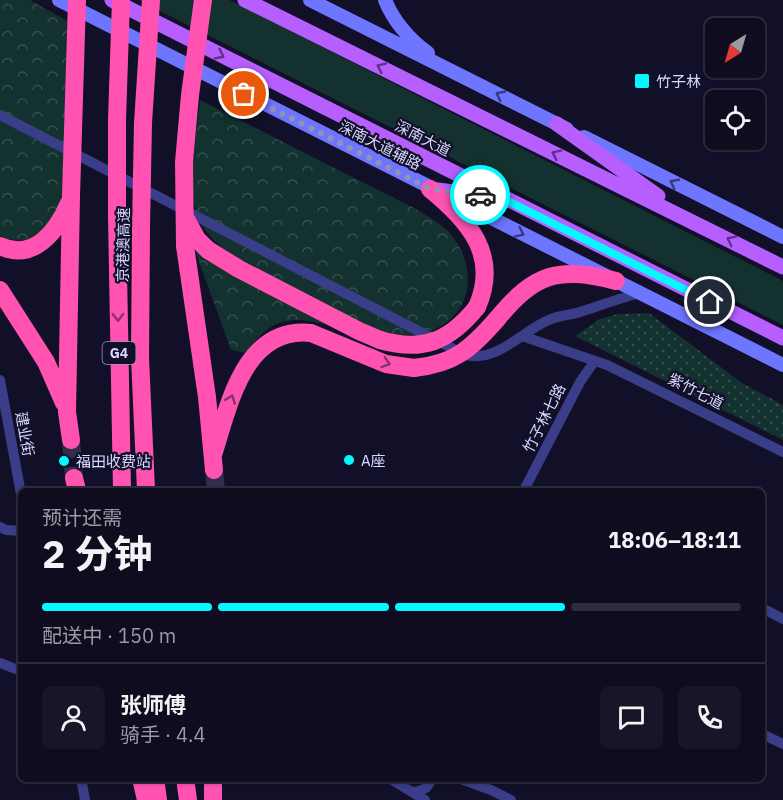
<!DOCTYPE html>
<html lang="zh">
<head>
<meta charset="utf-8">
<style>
  :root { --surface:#0e0c1e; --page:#171527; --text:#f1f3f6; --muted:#9b9ba4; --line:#2e2c3c; --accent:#03f8ff }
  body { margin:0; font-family:"IBM Plex Sans","Noto Sans SC",sans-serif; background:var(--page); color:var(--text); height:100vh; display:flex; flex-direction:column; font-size:22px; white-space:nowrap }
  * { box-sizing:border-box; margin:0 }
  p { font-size:20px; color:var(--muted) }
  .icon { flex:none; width:33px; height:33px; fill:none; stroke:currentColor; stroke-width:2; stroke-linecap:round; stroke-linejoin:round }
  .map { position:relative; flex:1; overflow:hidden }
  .sheet { position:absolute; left:18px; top:488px; width:747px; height:294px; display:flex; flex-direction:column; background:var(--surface); border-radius:9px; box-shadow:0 2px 4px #0004,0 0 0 2px var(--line) }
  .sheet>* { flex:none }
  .needle { width:39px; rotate:217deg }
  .buttons { position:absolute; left:705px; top:18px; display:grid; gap:12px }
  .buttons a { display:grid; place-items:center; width:60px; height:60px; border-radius:9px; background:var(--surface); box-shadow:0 2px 4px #0004,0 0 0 2px var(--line); font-size:30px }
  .pin { position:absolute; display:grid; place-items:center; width:51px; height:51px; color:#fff; margin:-26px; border:3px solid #fff; border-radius:50%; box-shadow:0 2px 6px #0007 }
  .courier { position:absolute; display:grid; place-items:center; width:60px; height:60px; margin:-30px; border:4px solid #03f8ff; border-radius:50%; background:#fff; color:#222; box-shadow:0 2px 8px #0007 }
  .summary em { font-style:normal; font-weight:700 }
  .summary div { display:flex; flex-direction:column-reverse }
  .summary { display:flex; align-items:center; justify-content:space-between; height:102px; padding:0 24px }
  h1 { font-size:39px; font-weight:700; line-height:45px }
  .bar { display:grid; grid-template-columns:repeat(4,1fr); gap:9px 6px; align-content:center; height:72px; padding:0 24px }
  .bar i { height:8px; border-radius:4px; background:var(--line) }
  .bar .on { background:var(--accent) }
  .bar p { grid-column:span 4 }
  .line { display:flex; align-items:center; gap:15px; padding:0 24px; border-top:2px solid var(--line) }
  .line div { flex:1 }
  .round { display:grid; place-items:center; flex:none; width:63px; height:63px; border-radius:9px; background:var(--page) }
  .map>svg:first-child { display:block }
</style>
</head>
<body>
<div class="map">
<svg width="783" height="800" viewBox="0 0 783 800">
  <defs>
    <pattern id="forest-crowns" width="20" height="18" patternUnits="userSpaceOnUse" patternTransform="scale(1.5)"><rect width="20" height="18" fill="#13322f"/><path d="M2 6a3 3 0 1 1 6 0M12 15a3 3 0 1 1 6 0" fill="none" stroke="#354f4e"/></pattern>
    <pattern id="park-dots" width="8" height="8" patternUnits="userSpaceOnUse" patternTransform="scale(1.5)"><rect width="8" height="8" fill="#13322f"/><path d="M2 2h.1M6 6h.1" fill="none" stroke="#354f4e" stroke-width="1.8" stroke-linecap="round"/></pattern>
  </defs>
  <rect width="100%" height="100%" fill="#121028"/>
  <path fill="#13322f" d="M 138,0 L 229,0 L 261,16 L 783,281 L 783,325 Z"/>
  <path fill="url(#forest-crowns)" d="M 0,0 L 30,0 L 67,21 L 65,198 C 54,227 32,250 0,236 Z
    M 200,100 L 414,208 C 427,216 445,225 454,238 C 485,282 462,334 407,335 C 373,336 339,312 310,296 C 283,282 256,268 229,253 C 216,243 205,233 198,218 C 186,191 197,130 200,100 Z
    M 194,248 L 344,331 C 322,323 294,313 271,327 C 261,333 253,344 245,353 L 231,350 Z"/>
  <path fill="url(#park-dots)" d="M 649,313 L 742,383 L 783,405 L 783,440 L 575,336 L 600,319 L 618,314 Z"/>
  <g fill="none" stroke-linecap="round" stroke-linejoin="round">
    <path stroke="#302e48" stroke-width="18" stroke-dasharray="18 9" stroke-linecap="butt" d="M 71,440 L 74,478
      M 214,470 L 216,490"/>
    <path stroke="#3a3d87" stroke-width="10" d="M 0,115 L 465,355 C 499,363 522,330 551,319 C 561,315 573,315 583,311 C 602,305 620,298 640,293
      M 522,336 L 607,365 L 783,452
      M 0,380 L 21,494
      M 524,490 L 580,382 L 594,362
      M 0,527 L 6,530 L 21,531
      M 762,608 L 783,619
      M 0,663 L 21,671
      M 762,734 L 783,744
      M 81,778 L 85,800
      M 389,778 L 425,800
      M 458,778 L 491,790 L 511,800
      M 412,792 C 422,791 429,789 431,778"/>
    <path stroke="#6e75ff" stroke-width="14" d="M 59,0 L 783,365
      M 310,0 L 567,129
      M 385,0 C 394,22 409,39 428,53
      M 584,137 L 783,237"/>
    <path stroke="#b75eff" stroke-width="15" d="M 112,0 L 783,338
      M 245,0 L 783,267
      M 557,124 L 658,196
      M 430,189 L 492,197"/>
    <path stroke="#ff52b1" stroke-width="18" d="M 430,189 C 468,220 500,255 477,307
      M 117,216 L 122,490
      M 141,227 L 140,358 L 146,490
      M 0,246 C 34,262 57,231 69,203
      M 185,246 L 207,397 L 214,470
      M 208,250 L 239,269 L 359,331 L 380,340
      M 0,290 L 46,362 L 64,403
      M 497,319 C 535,273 558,266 616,281
      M 71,440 L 67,412 L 71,196
      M 213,455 C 229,405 244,326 311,333 L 386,364 L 414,368
      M 74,478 L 77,490
      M 141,778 L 146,800
      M 155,778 L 158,800
      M 185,778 L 188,800
      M 213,778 L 213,800"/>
    <path stroke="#ff52b1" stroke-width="18" d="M 71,196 L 77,0
      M 117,216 L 117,120 L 121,0
      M 186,219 L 197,239 L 208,250
      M 141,227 L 143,123 L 151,0
      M 185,246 L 184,162 L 190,95 L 203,0
      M 380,340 C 422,352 449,342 477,307
      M 414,368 C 454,364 471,349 497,319"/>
  </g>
  <defs><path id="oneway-chevron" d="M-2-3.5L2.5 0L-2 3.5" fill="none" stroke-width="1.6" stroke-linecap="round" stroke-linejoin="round" transform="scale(1.5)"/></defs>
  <g stroke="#5c3389">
    <use href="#oneway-chevron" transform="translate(220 55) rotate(27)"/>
    <use href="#oneway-chevron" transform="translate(381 67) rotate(-154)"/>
    <use href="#oneway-chevron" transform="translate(556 154) rotate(-154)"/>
    <use href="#oneway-chevron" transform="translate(731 240) rotate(-153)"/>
  </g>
  <g stroke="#37387e">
    <use href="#oneway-chevron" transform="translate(500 95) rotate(-153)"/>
    <use href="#oneway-chevron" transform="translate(674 183) rotate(-153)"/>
    <use href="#oneway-chevron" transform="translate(520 233) rotate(26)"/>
  </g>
  <g stroke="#88316c">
    <use href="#oneway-chevron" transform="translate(118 317) rotate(89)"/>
    <use href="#oneway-chevron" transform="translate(386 363) rotate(18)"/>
    <use href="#oneway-chevron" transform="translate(231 399) rotate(-69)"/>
  </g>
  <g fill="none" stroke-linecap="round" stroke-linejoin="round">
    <path stroke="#9391b4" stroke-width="6" stroke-dasharray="0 10.8" d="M 244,94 L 430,189 L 480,195"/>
    <path stroke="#03f8ff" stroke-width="8" d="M 480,195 L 510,202 L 710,302"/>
  </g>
  <g fill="#03f8ff" stroke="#121028" stroke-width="2">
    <rect x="634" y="73" width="16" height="16" rx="3"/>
    <circle cx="349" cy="460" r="6"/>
    <circle cx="64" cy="461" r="6"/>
  </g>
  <g text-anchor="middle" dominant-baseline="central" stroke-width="4.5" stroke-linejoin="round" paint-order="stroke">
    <rect fill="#121028" stroke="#9d9bbe" stroke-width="1.5" x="102.5" y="342" width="33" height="22" rx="4.5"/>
    <g font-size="14" font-weight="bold" fill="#d8d7ff">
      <text x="119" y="353">G4</text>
    </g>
    <g font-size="15" fill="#d8d7ff" stroke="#121028" text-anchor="start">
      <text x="656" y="81">竹子林</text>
      <text x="361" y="460">A座</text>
      <text x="76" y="461">福田收费站</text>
    </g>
    <g font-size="15" fill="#d8d7ff" stroke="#121028">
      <text transform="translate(423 138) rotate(27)">深南大道</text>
      <text transform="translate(380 145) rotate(27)">深南大道辅路</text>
      <text transform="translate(123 245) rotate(-89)">京港澳高速</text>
      <text transform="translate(696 391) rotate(27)">紫竹七道</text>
      <text transform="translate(544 418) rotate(-63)">竹子林七路</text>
      <text transform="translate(25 434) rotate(80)">建业街</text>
    </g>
  </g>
</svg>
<div class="buttons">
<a><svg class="needle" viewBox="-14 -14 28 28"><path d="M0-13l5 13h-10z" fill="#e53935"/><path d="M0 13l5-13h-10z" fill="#9b9ba4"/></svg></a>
<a><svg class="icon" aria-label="locate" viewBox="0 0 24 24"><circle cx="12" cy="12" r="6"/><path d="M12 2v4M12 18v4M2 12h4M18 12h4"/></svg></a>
</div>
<div class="pin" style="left:244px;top:94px;background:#ea580c"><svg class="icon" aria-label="bag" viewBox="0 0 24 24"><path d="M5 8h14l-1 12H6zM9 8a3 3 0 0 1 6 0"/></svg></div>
<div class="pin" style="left:710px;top:302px;background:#1f2937"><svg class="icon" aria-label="home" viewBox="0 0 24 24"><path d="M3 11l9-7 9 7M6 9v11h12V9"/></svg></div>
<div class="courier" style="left:480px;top:195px"><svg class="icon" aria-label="car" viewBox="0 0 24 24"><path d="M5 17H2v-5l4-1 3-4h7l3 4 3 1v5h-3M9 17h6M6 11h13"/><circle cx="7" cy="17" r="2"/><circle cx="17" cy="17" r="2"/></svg></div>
<section class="sheet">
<div class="summary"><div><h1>2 分钟</h1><p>预计还需</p></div><em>18:06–18:11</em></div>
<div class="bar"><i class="on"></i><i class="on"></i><i class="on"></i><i></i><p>配送中 · 150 m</p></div>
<div class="line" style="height:108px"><a class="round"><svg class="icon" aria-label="person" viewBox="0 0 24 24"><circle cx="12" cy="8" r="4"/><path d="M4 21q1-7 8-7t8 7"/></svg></a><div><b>张师傅</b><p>骑手 · 4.4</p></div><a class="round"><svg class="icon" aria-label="chat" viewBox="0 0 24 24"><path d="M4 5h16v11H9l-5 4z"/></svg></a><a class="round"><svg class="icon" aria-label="phone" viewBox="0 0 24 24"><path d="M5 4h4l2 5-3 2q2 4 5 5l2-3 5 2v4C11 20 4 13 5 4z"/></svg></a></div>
</section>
</div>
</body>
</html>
